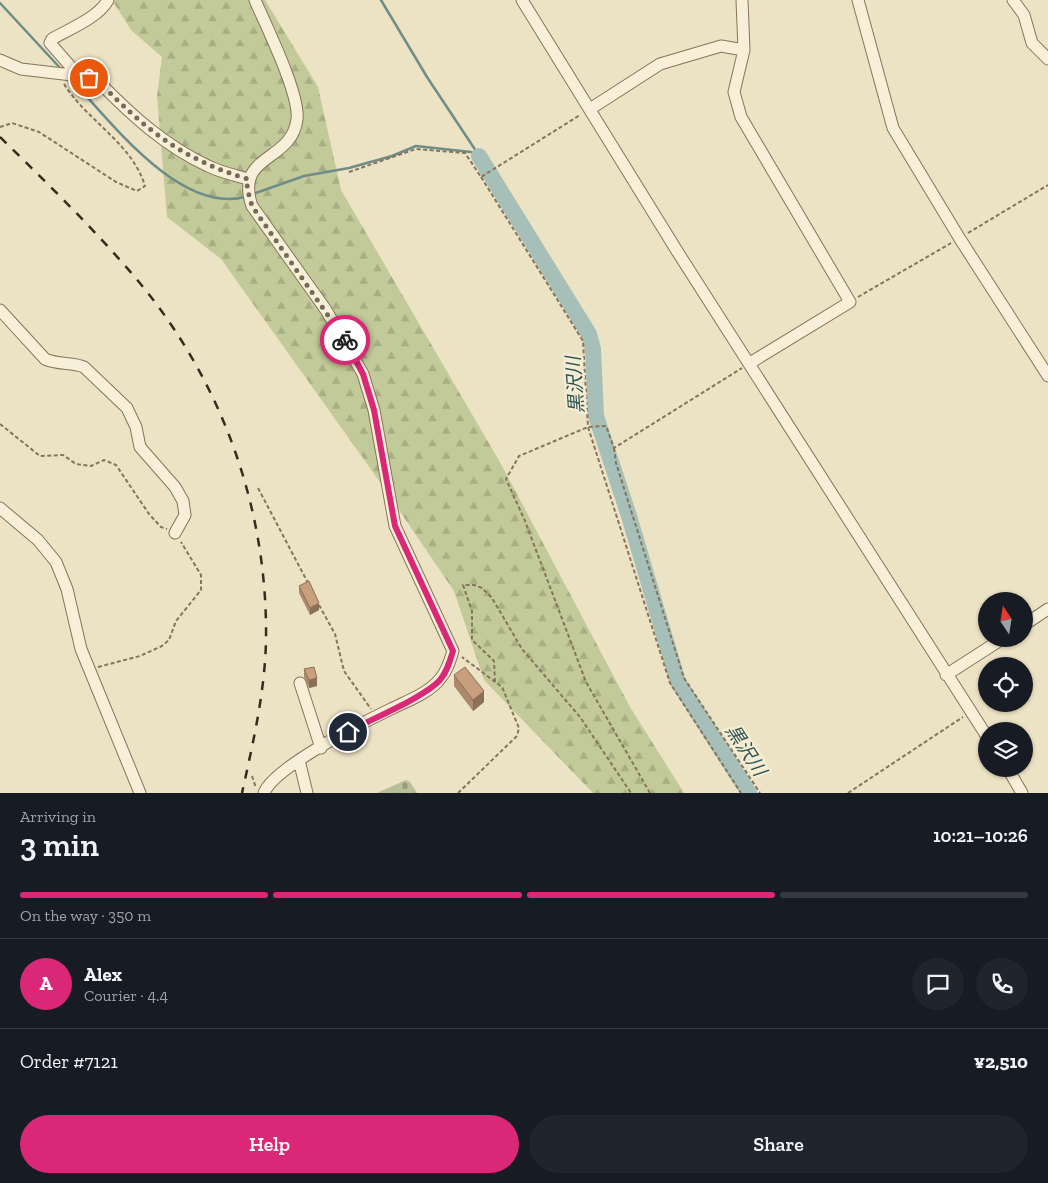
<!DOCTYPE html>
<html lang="en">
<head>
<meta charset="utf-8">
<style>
  :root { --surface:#171b24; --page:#20242c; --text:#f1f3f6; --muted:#9ea1a6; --line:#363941; --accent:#db2777 }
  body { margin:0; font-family:"Zilla Slab","Noto Sans JP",serif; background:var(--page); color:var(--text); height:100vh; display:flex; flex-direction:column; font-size:19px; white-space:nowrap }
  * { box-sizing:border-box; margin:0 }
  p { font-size:16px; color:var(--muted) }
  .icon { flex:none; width:28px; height:28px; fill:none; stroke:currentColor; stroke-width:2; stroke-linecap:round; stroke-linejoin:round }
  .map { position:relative; height:793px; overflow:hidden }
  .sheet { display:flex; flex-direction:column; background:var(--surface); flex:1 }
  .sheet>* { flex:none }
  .needle { width:32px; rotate:348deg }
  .buttons { position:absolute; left:978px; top:592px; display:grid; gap:10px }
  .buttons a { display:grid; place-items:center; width:55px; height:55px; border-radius:50%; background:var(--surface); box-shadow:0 1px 4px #0004; font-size:25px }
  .pin { position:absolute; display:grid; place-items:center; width:42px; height:42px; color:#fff; margin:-21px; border:2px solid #fff; border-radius:50%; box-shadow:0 1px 5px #0007 }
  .courier { position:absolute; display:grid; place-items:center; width:50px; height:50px; margin:-25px; border:4px solid #db2777; border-radius:50%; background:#fff; color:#222; box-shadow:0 1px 6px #0007 }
  .summary em { font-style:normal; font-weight:600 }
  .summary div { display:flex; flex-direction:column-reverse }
  .summary { display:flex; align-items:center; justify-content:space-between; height:85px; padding:0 20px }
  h1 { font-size:32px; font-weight:600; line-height:38px }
  .bar { display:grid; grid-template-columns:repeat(4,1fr); gap:8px 5px; align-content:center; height:60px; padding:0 20px }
  .bar i { height:6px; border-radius:4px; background:var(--line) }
  .bar .selected { background:var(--accent) }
  .bar p { grid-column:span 4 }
  .line { display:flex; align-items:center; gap:12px; padding:0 20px; border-top:1px solid var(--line) }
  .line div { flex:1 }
  .round { display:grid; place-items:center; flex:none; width:52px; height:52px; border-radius:26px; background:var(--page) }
  .primary-button { display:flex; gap:10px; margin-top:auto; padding:10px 20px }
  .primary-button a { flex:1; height:58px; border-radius:30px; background:var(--accent); color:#fff; font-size:20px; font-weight:600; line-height:58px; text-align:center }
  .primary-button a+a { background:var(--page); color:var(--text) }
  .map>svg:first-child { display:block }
</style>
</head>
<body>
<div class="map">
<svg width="1048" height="793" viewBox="0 0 1048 793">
  <defs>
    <pattern id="forest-firs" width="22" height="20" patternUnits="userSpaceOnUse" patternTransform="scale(1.25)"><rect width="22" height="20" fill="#c2ca99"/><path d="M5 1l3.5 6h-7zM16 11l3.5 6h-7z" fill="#a7ae83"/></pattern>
    <pattern id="cemetery-stones" width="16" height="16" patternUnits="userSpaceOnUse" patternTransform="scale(1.25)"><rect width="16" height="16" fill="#b9bf97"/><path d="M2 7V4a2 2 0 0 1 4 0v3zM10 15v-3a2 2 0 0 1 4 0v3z" fill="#979b7b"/></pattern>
  </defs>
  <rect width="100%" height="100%" fill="#ece2c4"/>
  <path fill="url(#forest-firs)" d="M 112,0 L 265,0 L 318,87 L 341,190 L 501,464 L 630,707 L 684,793 L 593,793 L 484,680 L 454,591 L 380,482 L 221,259 L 167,217 L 157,96 L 162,57 L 131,30 Z"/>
  <path fill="url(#cemetery-stones)" d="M 406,780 L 410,782 L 417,793 L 377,793 Z"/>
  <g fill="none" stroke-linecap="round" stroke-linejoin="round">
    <path stroke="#6d8d86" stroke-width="2.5" d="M 381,0 L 427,77 L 478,154
      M 0,3 L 62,70
      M 71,79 C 110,121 182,217 248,196
      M 253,194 L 304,176 L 349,168 L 392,156 L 416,146 L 471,152 L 479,156"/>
    <path stroke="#a6bfb9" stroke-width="16" d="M 479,156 L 589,334 L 593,349 L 596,416 L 629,516 L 678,682 L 749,793"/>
    <defs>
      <path id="minor" d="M 255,0 C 266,26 300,94 297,119 C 292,163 234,153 252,206 L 326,310 L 363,374 L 374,410 L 395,526 L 453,651 C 450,661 447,671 440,679 C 429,693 407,701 391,709 C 364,722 274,767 264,793
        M 522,0 L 677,251 L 986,735
        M 742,0 L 744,50 L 734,92 L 741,117 L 850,302 L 750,363
        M 858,0 L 893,128 L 960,239 L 1048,376
        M 1013,0 L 1024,15 L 1032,43 L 1048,59
        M 0,60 L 21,69 L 89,77 L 99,82 C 131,115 165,146 208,166 C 220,172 234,175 248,179
        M 78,75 L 50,43 L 52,39 C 69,29 98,18 108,0
        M 590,109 L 660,64 L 721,46 L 744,50
        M 0,310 L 45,359 C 58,365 72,362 84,367 L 127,408 L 136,427 L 140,447 L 175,487 L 183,501 L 185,515 L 175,533
        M 0,508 L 38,540 L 56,562 L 67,589 L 81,649 L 140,793
        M 1024,625 L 1048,609
        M 946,675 L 1002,639
        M 300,683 L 321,748
        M 299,760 L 307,793
        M 1008,769 L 1022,793"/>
    </defs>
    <use href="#minor" stroke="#86745b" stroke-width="13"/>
    <path stroke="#86745b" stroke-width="2" stroke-dasharray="4 2.5" stroke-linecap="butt" d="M 0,127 L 12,123 L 39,132 L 116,182 L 137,191 L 145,186 C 132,143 87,121 64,84
      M 349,172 L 416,149 L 465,153 L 481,177 L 580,115
      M 481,177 L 583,341 L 588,427 L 670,683 L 741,793
      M 968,233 L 1048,185
      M 858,297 L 951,243
      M 0,424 L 40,456 L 63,455 L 76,464 L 91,466 L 104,460 L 116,465 L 149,514 L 161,527 L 167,529
      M 614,448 L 616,463 L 684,678 L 760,793
      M 258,488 L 308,583
      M 319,605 L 335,634 L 344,671 L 371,709
      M 98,667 L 140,656 L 162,646 L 169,640 L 176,621 L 201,590 L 201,575 L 181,542
      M 495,682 L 494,661 L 472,640 L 472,611 L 463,585 L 474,585 L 482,588 L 492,598 L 522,649 L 580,717 L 631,793
      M 252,776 L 256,788
      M 458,793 L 517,736 L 519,728 L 502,687 L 462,657
      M 650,793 L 586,682 L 525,521 L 506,479 L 519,456 L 588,427 L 606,426 L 614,448 L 742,368
      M 848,793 L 963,717"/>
    <use href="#minor" stroke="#f7efd7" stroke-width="11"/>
    <path stroke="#372b1f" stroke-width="2.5" stroke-dasharray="9 9" stroke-linecap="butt" d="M 0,137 C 46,182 92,227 134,276 C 220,377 268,506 266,640 C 265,692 253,743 242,793"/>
  </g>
  <path fill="#ac896b" d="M 299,586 L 319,610 L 310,615 L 299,593 Z
    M 304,669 L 317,686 L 309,688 L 304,677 Z
    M 454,675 L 484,702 L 473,711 L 454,686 Z"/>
  <path fill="#8c6f57" d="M 319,603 L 319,610 L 310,615 L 310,608 Z
    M 317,678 L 317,686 L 309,688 L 309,680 Z
    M 484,691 L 484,702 L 473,711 L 473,700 Z"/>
  <path fill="#c89f7c" stroke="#8c6f57" d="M 309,581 L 319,603 L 310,608 L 299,586 Z
    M 314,667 L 317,678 L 309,680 L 304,669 Z
    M 465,667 L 484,691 L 473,700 L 454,675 Z"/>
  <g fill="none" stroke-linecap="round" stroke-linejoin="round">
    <path stroke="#766b59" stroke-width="5" stroke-dasharray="0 9" d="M 89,78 L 99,82 C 145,129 183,160 248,179 L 247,188 L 252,206 L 345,340"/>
    <path stroke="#db2777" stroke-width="6" d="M 345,340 L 363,374 L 374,410 L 395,526 L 453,651 C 450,661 447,672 440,680 C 425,697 371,719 348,732"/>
  </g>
  <g text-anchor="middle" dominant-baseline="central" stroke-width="5" stroke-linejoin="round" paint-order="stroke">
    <g font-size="19" font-style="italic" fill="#2f5655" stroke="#f4ecd3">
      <text transform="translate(575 385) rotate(-94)">黒沢川</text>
      <text transform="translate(746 750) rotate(57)">黒沢川</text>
    </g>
  </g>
</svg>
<div class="buttons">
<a><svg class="needle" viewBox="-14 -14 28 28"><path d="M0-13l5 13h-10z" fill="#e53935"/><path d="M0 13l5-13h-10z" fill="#9ea1a6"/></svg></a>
<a><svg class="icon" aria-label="locate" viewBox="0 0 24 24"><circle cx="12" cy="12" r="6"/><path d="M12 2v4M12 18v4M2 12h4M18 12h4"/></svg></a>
<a><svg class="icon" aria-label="layers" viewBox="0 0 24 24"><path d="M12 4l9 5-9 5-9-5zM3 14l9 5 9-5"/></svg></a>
</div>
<div class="pin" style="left:89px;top:78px;background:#ea580c"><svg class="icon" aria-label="bag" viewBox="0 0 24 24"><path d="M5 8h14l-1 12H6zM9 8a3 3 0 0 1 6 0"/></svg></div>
<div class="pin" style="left:348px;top:732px;background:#1f2937"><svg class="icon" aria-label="home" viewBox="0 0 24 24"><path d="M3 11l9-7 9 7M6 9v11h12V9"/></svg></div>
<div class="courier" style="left:345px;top:340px"><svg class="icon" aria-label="bike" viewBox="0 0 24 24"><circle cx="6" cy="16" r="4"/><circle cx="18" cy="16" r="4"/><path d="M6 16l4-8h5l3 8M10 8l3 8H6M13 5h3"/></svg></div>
</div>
<section class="sheet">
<div class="summary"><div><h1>3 min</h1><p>Arriving in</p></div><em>10:21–10:26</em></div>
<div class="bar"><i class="selected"></i><i class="selected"></i><i class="selected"></i><i></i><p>On the way · 350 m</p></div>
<div class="line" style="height:90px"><b class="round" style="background:var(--accent);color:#fff">A</b><div><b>Alex</b><p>Courier · 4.4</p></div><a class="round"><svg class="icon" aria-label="chat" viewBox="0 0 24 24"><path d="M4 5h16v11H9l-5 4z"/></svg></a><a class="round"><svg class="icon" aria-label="phone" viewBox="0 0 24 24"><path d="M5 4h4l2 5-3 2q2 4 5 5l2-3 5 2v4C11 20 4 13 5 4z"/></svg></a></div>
<div class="line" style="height:65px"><div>Order #7121</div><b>¥2,510</b></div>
<div class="primary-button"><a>Help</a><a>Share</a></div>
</section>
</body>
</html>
